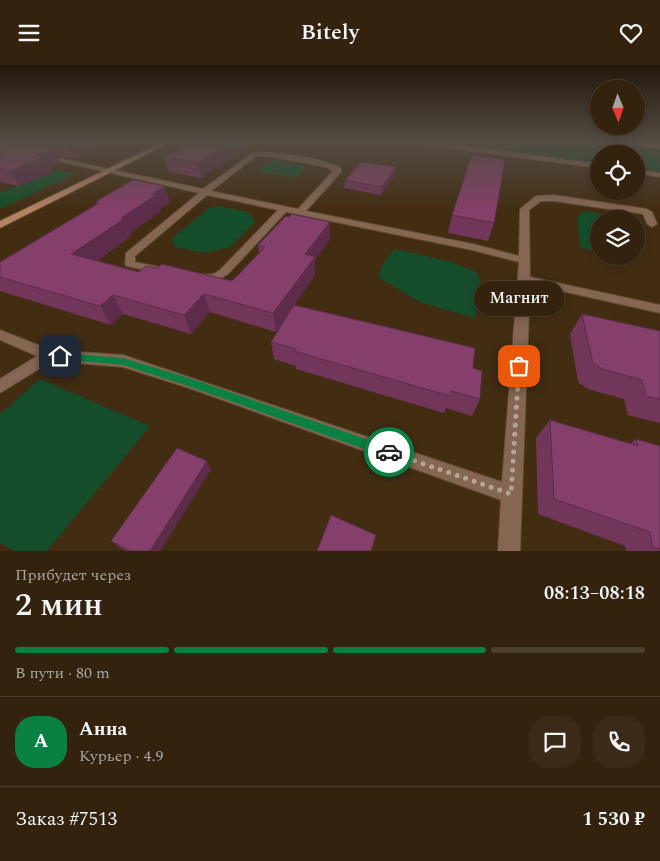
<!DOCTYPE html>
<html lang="ru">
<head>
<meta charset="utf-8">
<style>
  :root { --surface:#32220e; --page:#3a2a17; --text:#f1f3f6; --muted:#a8a49e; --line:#4d3f2e; --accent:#0b8043 }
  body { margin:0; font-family:Spectral,serif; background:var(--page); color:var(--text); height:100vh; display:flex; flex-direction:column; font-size:19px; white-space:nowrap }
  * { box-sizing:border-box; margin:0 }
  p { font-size:16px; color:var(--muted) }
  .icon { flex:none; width:28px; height:28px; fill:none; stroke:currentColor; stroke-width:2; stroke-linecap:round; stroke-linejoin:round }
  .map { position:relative; height:486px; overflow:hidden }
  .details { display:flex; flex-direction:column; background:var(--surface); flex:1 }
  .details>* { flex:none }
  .needle { width:32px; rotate:178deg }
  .buttons { position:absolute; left:590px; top:15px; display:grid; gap:10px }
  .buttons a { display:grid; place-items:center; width:55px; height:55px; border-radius:50%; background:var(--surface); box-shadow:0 2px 8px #0003,0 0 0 1px var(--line); font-size:25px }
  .pin { position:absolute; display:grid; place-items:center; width:42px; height:42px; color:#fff; margin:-21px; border-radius:10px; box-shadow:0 2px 8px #0006 }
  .courier { position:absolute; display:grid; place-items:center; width:50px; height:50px; margin:-25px; border:4px solid #0b8043; border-radius:50%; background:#fff; color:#222; box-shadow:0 1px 6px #0007 }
  .bubble { position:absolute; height:35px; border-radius:18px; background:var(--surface); box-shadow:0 2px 8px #0003,0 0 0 1px var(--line); font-size:16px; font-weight:600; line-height:35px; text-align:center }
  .summary em { font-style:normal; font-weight:600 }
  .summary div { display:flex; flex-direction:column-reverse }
  .summary { display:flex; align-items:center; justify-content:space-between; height:85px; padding:0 15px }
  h1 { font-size:32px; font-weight:600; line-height:38px }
  .bar { display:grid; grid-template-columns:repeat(4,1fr); gap:8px 5px; align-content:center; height:60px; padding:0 15px }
  .bar i { height:6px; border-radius:4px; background:var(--line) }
  .bar .active { background:var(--accent) }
  .bar p { grid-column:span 4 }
  .line { display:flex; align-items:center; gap:12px; padding:0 15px; border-top:1px solid var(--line) }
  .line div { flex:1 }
  .round { display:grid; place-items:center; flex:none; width:52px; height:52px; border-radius:20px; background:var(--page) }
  header { display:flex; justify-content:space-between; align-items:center; height:65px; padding:0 15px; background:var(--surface); font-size:22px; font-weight:600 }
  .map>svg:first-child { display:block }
</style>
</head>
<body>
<header><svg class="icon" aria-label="menu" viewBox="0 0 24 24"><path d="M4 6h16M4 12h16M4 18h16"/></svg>Bitely<svg class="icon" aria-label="heart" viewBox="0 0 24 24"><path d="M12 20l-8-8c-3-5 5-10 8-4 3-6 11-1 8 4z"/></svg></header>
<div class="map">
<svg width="660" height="486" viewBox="0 0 660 486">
  <rect width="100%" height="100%" fill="#422d13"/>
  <path fill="#154d2a" d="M 489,77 L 597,77 L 660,84 L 660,107 L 636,104 L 636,89 L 599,89 L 599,98 L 492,84 L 493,82 L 488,81 Z
    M 273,95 L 308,102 L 294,113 L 258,106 Z
    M 59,105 L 75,109 L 0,144 L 0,128 Z
    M 218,141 L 249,147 L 255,157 L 230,182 L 205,188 L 175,182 L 171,174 L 209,143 Z
    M 584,146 L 627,153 L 627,154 L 599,154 L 599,187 L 581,183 L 577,153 Z
    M 394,184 L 448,196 L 476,207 L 481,219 L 475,253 L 420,237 L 378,212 L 382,201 Z
    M 40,314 L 150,361 L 47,486 L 14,486 L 0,478 L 0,349 Z"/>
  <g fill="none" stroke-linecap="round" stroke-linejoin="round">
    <defs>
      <path id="lane" d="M 254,87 C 279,87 318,92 341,103 L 341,107 L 306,146 L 473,179 L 519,191 L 520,144 L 536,131 L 554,130 L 647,144 L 652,147 L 657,159 L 652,162 L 647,159 L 643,149 L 554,136 L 541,136 L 529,145 L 530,212 L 660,240 L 660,248 L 530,219 L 520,486 L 498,486 L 501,435 L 189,323 L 123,302 L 52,296 L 0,328 L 0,314 L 37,291 L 0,275 L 0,265 L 51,285 L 123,290 L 502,417 L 519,197 L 472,185 L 286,147 L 228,209 C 218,216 207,218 195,216 L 193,213 L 195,210 L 213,209 L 220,205 L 278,145 L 207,130 L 135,191 L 135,197 L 164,203 L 166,205 L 164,207 L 160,208 L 126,201 L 125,199 L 126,188 L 199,128 L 40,92 L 44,90 L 203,124 ZM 256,91 L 268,91 L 326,102 L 333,106 L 298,144 L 211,126 Z"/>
      <path id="street" d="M 415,77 L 431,77 L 599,99 L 599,103 L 418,79 Z
        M 636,104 L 660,108 L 660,112 L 636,108 Z"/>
      <path id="secondary" d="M 163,77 L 171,77 L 0,163 L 0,156 Z
        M 618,77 L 660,79 L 660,83 L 621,79 Z"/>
    </defs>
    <use href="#lane" stroke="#5e4a32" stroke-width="2"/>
    <use href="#street" stroke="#5e4a32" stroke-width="2"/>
    <use href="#secondary" stroke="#5e4a32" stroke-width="2"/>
    <use href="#lane" fill="#846652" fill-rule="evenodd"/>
    <use href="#street" fill="#846652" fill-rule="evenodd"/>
    <use href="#secondary" fill="#b28262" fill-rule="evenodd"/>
  </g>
  <path fill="#72365b" d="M 0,77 L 96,77 L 97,83 L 72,94 L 56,90 L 60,98 L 50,103 L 52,107 L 19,121 L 0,117 Z
    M 193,77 L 201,113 L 169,107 L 164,92 Z
    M 396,102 L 395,110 L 381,130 L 344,123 L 345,115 Z
    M 95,137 L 170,137 L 160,144 L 161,146 L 130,168 L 131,171 L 97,196 L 139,207 L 157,203 L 232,216 L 259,188 L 258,180 L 330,174 L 315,195 L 315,210 L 276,267 L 210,247 L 191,269 L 123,249 L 111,260 L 0,226 L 0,197 L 96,140 Z
    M 452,150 L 494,158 L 488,176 L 448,168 Z
    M 582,249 L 660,266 L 660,358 L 628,350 L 624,334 L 588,324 L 578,317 L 570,269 Z
    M 271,277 L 473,303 L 480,334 L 472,351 L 446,343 L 444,348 L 296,304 L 296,301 L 274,294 Z
    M 550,355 L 630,379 L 636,374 L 660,381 L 660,486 L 626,486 L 625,481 L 538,449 L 536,373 Z
    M 211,404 L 160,486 L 126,486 L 119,482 L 111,476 Z"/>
  <path fill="#5c2c4a" d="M 27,77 L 39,77 L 40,79 L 37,79 L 34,92 Z
    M 71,77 L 96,77 L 97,83 L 72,94 L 65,79 Z
    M 232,77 L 257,77 L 201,113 L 197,98 Z
    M 53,84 L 60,98 L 50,103 L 52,107 L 19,121 L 10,106 L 36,90 Z
    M 396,102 L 395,110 L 381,130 L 382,122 Z
    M 165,121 L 170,137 L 160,144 L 161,146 L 130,168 L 131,171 L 81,207 L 71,189 L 152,129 Z
    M 330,157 L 330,174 L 315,195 L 315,210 L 276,267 L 273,248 L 305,189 Z
    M 204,229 L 210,247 L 191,269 L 184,250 Z
    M 113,230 L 123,249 L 111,260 L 100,241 Z
    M 207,396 L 211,404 L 160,486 L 150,486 Z"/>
  <path fill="#843f6a" stroke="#5c2c4a" d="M 0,77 L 27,77 L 27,78 L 53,84 L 36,90 L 44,92 L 10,106 L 0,104 Z
    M 54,77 L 71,77 L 65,79 Z
    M 193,77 L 232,77 L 197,98 L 164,92 Z
    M 472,90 L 505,95 L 494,158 L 452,150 Z
    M 361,97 L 396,102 L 382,122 L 345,115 Z
    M 133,115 L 165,121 L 152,129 L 156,130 L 121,153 L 124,154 L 71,189 L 139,207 L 146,201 L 157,203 L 162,199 L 232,216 L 265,182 L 258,180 L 286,151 L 289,152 L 292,149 L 330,157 L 305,189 L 315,192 L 273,248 L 204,229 L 184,250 L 113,230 L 100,241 L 0,212 L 0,197 L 99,138 L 95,137 Z
    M 294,240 L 475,283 L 473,303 L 482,306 L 480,334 L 451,326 L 450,331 L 294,286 L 296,284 L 271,277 Z
    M 582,249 L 660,266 L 660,334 L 646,331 L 642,315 L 603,304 L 593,298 Z
    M 550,355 L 638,381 L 636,374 L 660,381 L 660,484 L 653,482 L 650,467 L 554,434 Z
    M 177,383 L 207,396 L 150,486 L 130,486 L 111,476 Z
    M 331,450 L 376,470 L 371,486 L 317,486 Z"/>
  <linearGradient id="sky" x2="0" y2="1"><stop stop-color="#24190a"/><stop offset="0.53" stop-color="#544c44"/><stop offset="1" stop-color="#544c44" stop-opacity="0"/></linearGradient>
  <rect width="660" height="145" fill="url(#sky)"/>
  <path fill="#0b8043" d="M 60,288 L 123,293 L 192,314 L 389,382 L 393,383 L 394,387 L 393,391 L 389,393 L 191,322 L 123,300 L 57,294 L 56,291 Z"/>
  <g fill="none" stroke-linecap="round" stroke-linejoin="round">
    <path stroke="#b4a592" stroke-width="5" stroke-dasharray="0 9" d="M 389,387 L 511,429 L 519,301"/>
  </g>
</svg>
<div class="buttons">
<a><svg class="needle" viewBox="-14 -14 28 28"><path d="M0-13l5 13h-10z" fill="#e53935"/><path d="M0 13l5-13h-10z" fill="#a8a49e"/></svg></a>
<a><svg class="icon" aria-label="locate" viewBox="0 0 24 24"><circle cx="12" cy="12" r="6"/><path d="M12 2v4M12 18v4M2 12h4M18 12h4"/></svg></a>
<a><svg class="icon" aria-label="layers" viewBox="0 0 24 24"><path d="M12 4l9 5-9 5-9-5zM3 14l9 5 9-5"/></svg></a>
</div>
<div class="pin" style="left:519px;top:301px;background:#ea580c"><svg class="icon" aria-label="bag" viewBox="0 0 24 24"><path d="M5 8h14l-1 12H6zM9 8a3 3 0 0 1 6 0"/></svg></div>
<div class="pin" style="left:60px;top:291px;background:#1f2937"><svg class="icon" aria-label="home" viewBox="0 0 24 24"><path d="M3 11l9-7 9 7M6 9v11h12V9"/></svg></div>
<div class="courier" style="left:389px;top:387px"><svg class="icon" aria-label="car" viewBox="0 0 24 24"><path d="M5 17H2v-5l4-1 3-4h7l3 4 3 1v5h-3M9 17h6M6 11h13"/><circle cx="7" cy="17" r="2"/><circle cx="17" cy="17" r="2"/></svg></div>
<div class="bubble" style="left:474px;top:216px;width:90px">Магнит</div>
</div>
<section class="details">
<div class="summary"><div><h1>2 мин</h1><p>Прибудет через</p></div><em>08:13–08:18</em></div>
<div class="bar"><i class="active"></i><i class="active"></i><i class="active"></i><i></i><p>В пути · 80 m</p></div>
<div class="line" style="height:90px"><b class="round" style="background:var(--accent);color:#fff">А</b><div><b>Анна</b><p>Курьер · 4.9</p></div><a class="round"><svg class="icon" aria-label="chat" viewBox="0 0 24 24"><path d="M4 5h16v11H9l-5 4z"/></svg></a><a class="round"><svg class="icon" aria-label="phone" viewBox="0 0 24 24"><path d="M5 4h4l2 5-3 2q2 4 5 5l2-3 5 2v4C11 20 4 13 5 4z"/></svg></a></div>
<div class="line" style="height:65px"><div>Заказ #7513</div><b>1 530 ₽</b></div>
</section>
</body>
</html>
